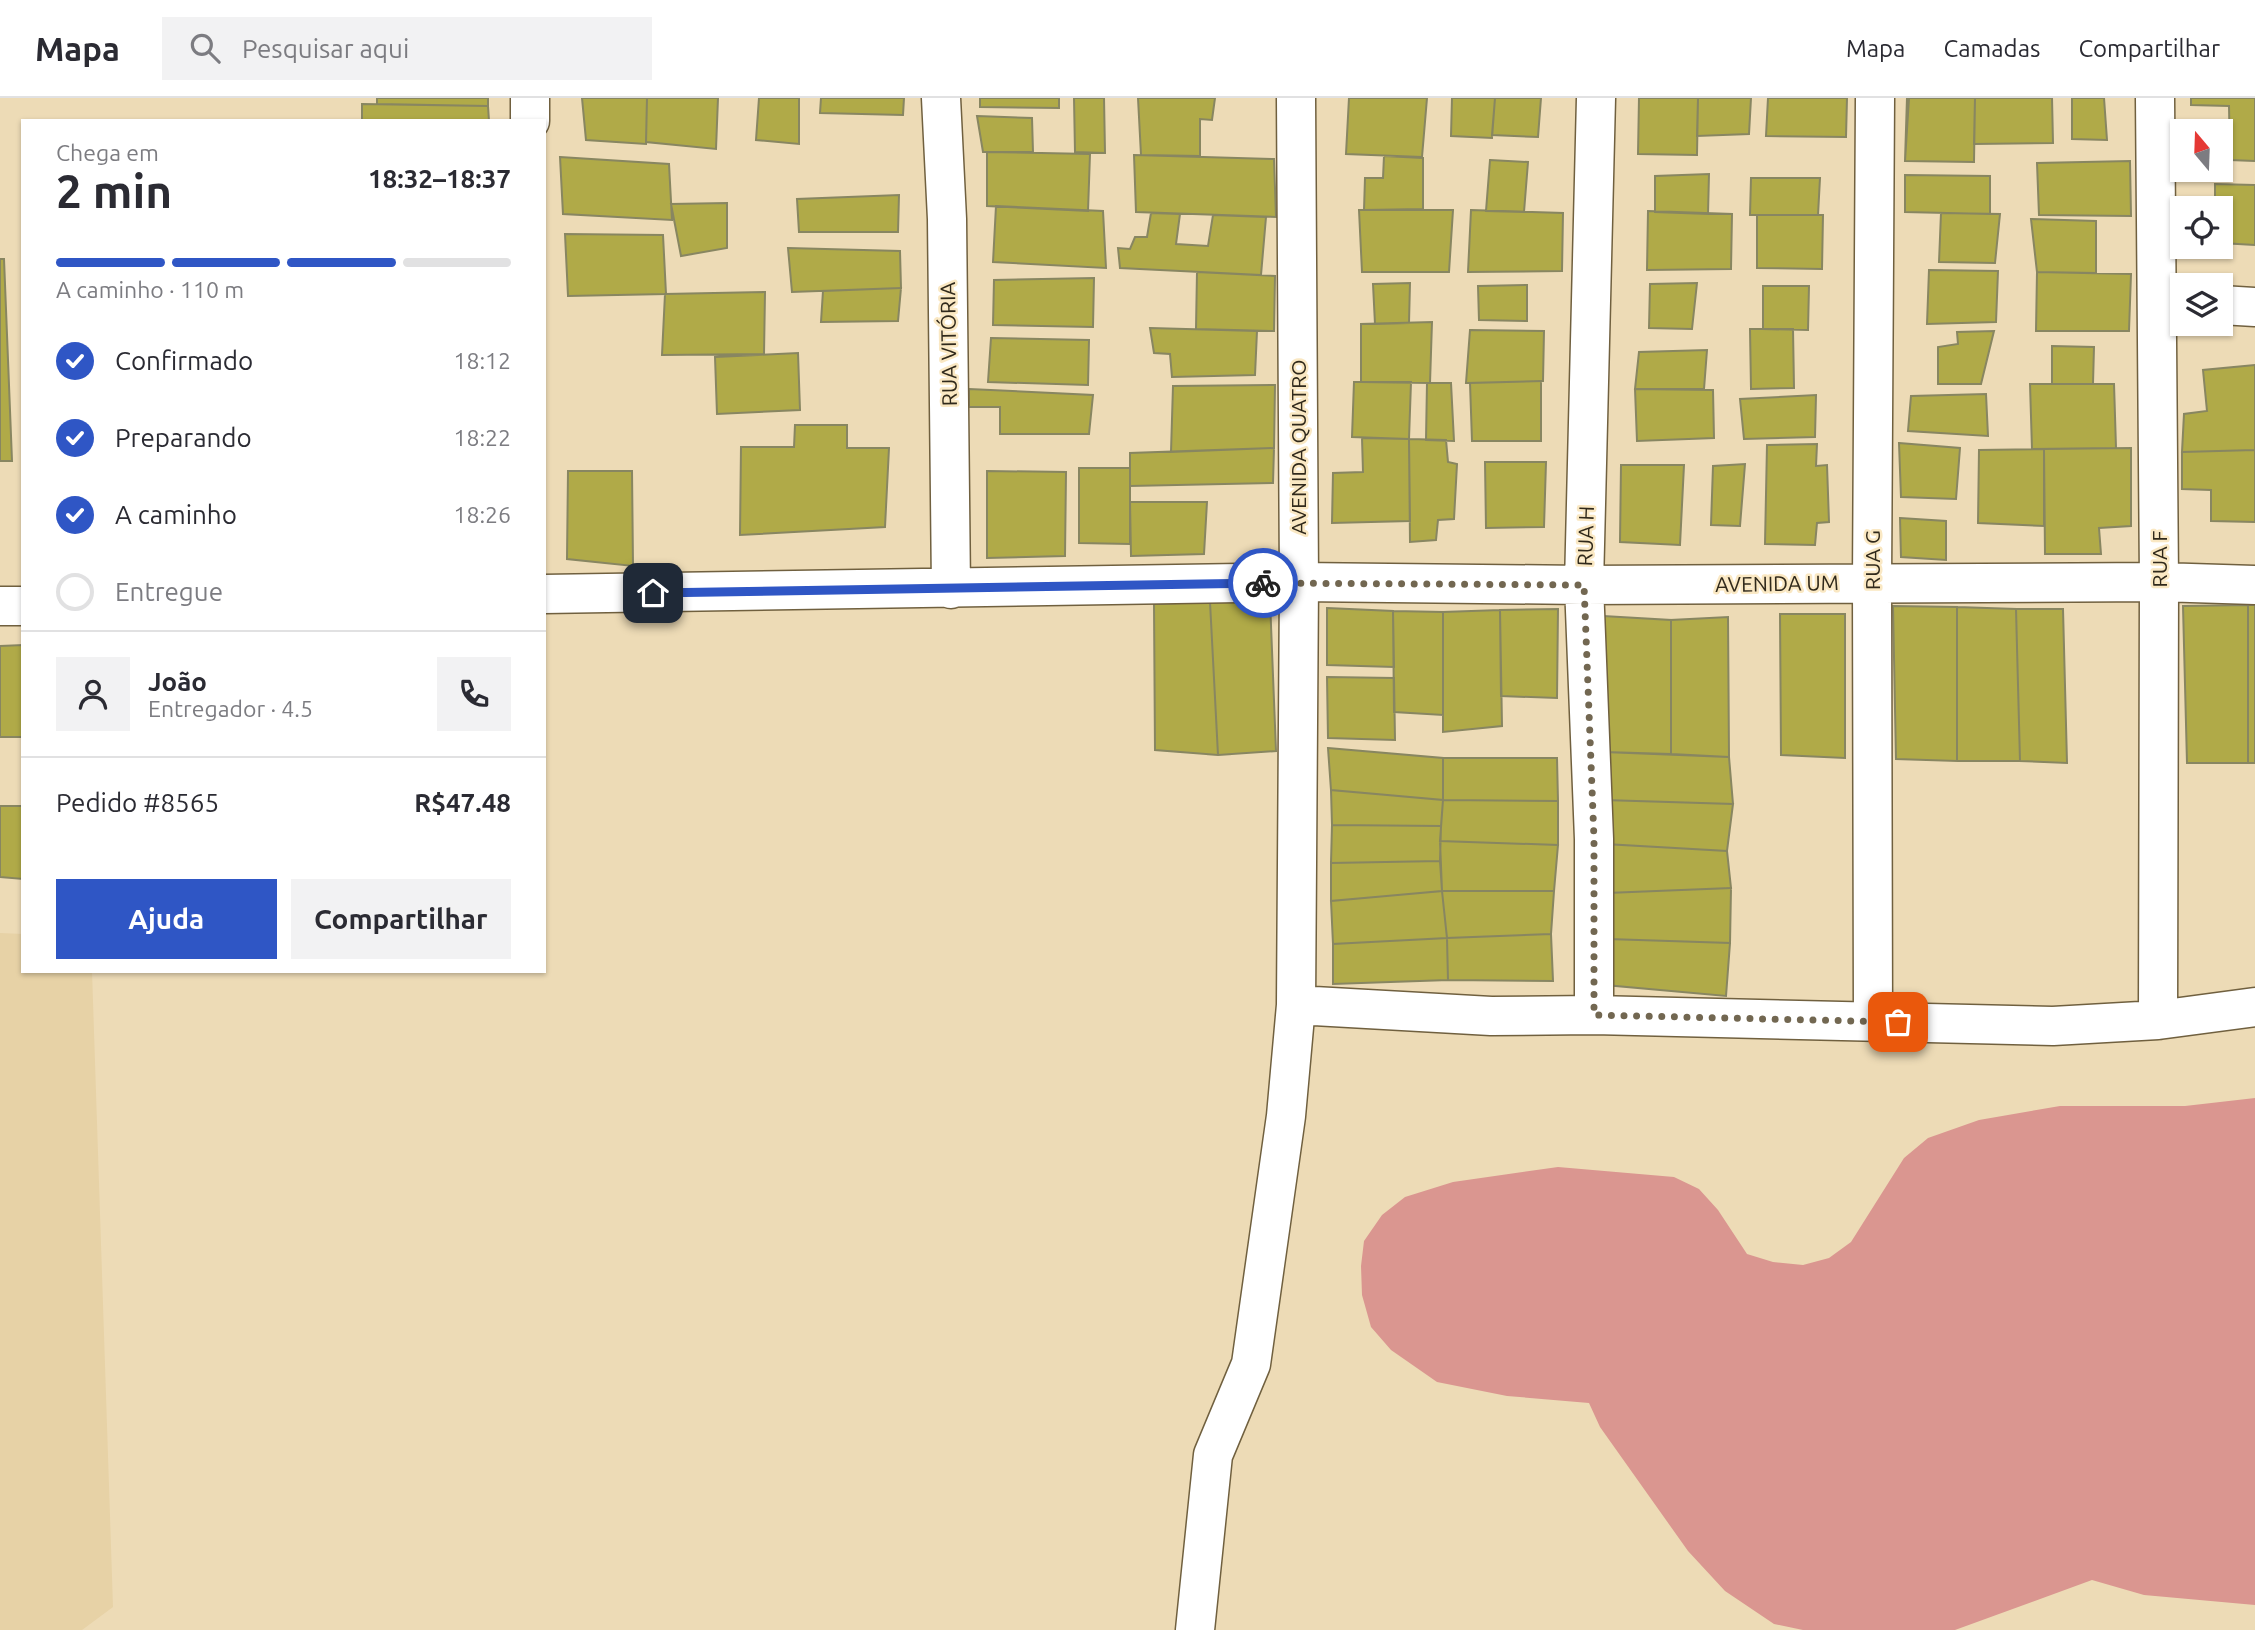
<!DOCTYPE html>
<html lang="pt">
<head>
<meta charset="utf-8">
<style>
  :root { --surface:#fff; --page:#f2f2f3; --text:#2b2b33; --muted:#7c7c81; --line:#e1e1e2; --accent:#2f56c5 }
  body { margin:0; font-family:Ubuntu,sans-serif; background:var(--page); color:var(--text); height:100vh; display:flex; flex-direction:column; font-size:26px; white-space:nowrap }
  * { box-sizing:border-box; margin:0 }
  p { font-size:23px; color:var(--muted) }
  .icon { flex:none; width:38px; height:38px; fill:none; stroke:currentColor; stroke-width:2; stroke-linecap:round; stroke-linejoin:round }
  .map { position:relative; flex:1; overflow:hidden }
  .panel { position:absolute; left:21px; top:21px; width:525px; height:854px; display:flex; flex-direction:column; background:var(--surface); border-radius:0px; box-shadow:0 2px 5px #0004 }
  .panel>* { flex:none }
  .needle { width:46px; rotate:341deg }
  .tools { position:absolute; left:2170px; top:21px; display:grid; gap:14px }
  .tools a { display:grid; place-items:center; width:63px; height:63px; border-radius:0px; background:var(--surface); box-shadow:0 2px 5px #0004; font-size:35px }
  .pin { position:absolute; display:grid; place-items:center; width:60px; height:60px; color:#fff; margin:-30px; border-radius:14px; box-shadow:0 4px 10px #0006 }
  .courier { position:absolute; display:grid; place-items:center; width:70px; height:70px; margin:-35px; border:5px solid #2f56c5; border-radius:50%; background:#fff; color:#222; box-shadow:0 2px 9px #0007 }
  .headline em { font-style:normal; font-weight:700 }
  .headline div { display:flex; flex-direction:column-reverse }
  .headline { display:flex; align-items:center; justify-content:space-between; height:119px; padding:0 35px }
  h1 { font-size:46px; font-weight:700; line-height:52px }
  .bar { display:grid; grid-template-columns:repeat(4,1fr); gap:10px 7px; align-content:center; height:84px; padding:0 35px }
  .bar i { height:9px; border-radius:5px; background:var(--line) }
  .bar .on { background:var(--accent) }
  .bar p { grid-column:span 4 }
  .line { display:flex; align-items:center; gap:18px; padding:0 35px; border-top:2px solid var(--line) }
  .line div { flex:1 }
  .round { display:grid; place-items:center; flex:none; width:74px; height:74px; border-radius:0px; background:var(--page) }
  ol { padding:0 35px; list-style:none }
  li { display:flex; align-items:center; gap:21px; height:77px }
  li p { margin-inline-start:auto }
  li .icon { padding:7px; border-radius:50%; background:var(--accent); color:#fff; stroke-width:4 }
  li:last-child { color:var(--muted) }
  li i { width:38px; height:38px; border:4px solid var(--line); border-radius:50% }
  .action { display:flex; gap:14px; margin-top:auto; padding:14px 35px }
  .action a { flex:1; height:80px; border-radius:0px; background:var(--accent); color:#fff; font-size:28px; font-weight:700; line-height:80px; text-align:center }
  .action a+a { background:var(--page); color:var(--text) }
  header { display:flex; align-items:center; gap:42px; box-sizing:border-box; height:98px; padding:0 35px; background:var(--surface); border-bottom:2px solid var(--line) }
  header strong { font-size:33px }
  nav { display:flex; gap:38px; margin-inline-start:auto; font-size:24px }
  .search { width:490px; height:63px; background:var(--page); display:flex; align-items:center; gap:18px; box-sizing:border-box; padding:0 24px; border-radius:0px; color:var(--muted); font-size:26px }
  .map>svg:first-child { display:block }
</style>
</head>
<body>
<header>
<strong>Mapa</strong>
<div class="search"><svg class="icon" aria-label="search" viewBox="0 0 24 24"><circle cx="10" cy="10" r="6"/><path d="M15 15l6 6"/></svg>Pesquisar aqui</div>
<nav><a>Mapa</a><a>Camadas</a><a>Compartilhar</a></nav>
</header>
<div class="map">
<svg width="2255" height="1532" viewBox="0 0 2255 1532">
  <rect width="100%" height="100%" fill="#eddbb6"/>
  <path fill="#e7d2a6" d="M 0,835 L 23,836 L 23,873 L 92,873 L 113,1509 L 82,1532 L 0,1532 Z"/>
  <path fill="#da9690" d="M 2255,1000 L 2255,1507 L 2144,1497 L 2092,1482 L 1955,1532 L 1803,1532 L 1774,1526 L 1725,1493 L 1688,1453 L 1600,1329 L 1589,1305 L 1507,1298 L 1437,1284 L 1391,1252 L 1371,1229 L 1362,1197 L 1361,1168 L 1364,1143 L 1382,1117 L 1405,1099 L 1453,1084 L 1558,1069 L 1674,1079 L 1699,1091 L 1718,1112 L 1747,1156 L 1773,1164 L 1803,1167 L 1829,1160 L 1851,1144 L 1904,1060 L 1928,1040 L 1979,1022 L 2060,1008 L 2185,1008 Z"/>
  <path fill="#b0aa48" stroke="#888661" stroke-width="2" d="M 377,0 L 488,0 L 488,8 L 377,6 Z
    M 582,0 L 647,0 L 646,46 L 586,42 Z
    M 647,0 L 718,0 L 716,51 L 646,44 Z
    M 759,0 L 799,0 L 799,46 L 756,42 Z
    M 821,0 L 904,0 L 903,17 L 820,15 Z
    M 980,0 L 1059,0 L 1059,10 L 980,9 Z
    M 1074,0 L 1104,0 L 1105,55 L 1075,54 Z
    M 1138,0 L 1215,0 L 1212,22 L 1200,21 L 1200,58 L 1141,57 Z
    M 1349,0 L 1427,0 L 1422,59 L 1346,56 Z
    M 1452,0 L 1495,0 L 1492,40 L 1451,38 Z
    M 1495,0 L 1541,0 L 1538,39 L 1492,37 Z
    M 1639,0 L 1698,0 L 1697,57 L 1638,56 Z
    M 1698,0 L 1751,0 L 1749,36 L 1697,38 Z
    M 1768,0 L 1847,0 L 1846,39 L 1766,38 Z
    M 1907,0 L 1975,0 L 1974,64 L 1905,63 Z
    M 1909,0 L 1975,0 L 1974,64 L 1905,63 Z
    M 1975,0 L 2052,0 L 2053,45 L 1974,46 Z
    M 2072,0 L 2104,0 L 2107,42 L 2072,41 Z
    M 2191,0 L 2255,0 L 2255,63 L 2230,62 L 2229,8 L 2191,7 Z
    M 362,6 L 488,8 L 489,23 L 362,23 Z
    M 977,18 L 1032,20 L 1033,54 L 983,54 Z
    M 987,54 L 1090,56 L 1088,113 L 987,108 Z
    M 1134,57 L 1274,61 L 1276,119 L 1136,114 Z
    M 1384,58 L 1423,60 L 1423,111 L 1364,112 L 1365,80 L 1383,80 Z
    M 560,59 L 669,66 L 672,122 L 563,116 Z
    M 1490,62 L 1528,64 L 1524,114 L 1486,113 Z
    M 2130,63 L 2131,118 L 2039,117 L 2037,65 Z
    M 1709,76 L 1708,116 L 1655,114 L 1655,78 Z
    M 1905,77 L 1990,78 L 1990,116 L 1905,114 Z
    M 1751,80 L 1820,80 L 1818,117 L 1750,117 Z
    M 2215,86 L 2255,87 L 2255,147 L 2221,145 L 2221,110 L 2215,110 Z
    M 899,97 L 898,134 L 799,134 L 797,101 Z
    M 727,105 L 727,150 L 681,158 L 671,106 Z
    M 996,108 L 1103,113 L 1106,170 L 993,164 Z
    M 1359,112 L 1453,112 L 1449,174 L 1362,174 Z
    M 1471,112 L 1563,115 L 1562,173 L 1468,174 Z
    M 1648,113 L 1732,116 L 1731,171 L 1647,172 Z
    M 1151,115 L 1180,116 L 1176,146 L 1208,148 L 1213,117 L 1266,119 L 1261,177 L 1120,170 L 1118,150 L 1130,151 L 1135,139 L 1147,139 Z
    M 1941,115 L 2000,116 L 1995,165 L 1939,164 Z
    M 1757,117 L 1823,117 L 1822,171 L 1757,170 Z
    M 2031,121 L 2096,123 L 2096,175 L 2037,174 Z
    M 565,136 L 663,137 L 666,196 L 568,198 Z
    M 788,150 L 900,153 L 901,190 L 792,194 Z
    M 0,161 L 4,161 L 12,363 L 0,363 Z
    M 1929,172 L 1998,173 L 1996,224 L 1927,226 Z
    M 1197,174 L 1275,178 L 1274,233 L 1196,231 Z
    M 2037,174 L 2131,176 L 2129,233 L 2036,233 Z
    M 1094,180 L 1093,229 L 993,227 L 994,182 Z
    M 1410,185 L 1409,225 L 1375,226 L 1373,186 Z
    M 1697,185 L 1692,231 L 1649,230 L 1650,186 Z
    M 1527,187 L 1527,223 L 1479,222 L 1478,188 Z
    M 1763,188 L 1809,188 L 1808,232 L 1763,231 Z
    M 901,190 L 898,223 L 821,224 L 823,193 Z
    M 765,194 L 764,256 L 662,257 L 665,196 Z
    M 1432,224 L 1430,285 L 1361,284 L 1361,226 Z
    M 1150,230 L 1257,233 L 1255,277 L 1172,279 L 1170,256 L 1154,255 Z
    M 1750,231 L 1793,231 L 1794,290 L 1751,291 Z
    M 1470,232 L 1544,233 L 1543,283 L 1466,285 Z
    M 1994,233 L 1981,286 L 1938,286 L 1938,249 L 1958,246 L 1957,234 Z
    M 991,240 L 1089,242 L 1088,287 L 988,284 Z
    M 2052,248 L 2094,249 L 2093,286 L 2052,286 Z
    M 1707,252 L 1704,291 L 1635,291 L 1639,254 Z
    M 798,255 L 800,312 L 717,316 L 715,259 Z
    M 2255,267 L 2255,352 L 2182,354 L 2184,316 L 2207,313 L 2203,272 Z
    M 1541,283 L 1541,343 L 1472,343 L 1470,285 Z
    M 1354,284 L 1411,284 L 1409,341 L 1352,339 Z
    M 1427,285 L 1451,285 L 1454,343 L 1426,342 Z
    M 2030,286 L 2114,286 L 2116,350 L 2032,351 Z
    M 1275,287 L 1274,350 L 1171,354 L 1173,288 Z
    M 969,291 L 1093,297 L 1089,336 L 1000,336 L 1000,309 L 969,309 Z
    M 1635,291 L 1713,292 L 1714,340 L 1637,343 Z
    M 1986,296 L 1988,338 L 1908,333 L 1911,298 Z
    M 1816,297 L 1815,339 L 1744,341 L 1740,301 Z
    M 795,327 L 847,327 L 847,350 L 889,350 L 885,429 L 740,437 L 741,349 L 794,349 Z
    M 1362,340 L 1409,341 L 1410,423 L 1332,425 L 1333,375 L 1363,374 Z
    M 1409,341 L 1446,342 L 1448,364 L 1457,366 L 1454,421 L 1438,422 L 1436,442 L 1410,444 Z
    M 1899,345 L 1960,350 L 1956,401 L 1901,399 Z
    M 1817,346 L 1816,368 L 1827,367 L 1829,424 L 1817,425 L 1815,447 L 1765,446 L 1767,347 Z
    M 1274,350 L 1273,385 L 1130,388 L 1130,355 Z
    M 2131,350 L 2131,428 L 2099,430 L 2101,456 L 2045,456 L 2044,351 Z
    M 2044,351 L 2044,428 L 1978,425 L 1979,352 Z
    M 2255,352 L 2255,424 L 2211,423 L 2211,392 L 2182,391 L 2182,354 Z
    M 1485,364 L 1546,364 L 1544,429 L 1486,430 Z
    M 1745,366 L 1740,428 L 1711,427 L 1713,368 Z
    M 1621,367 L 1684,367 L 1680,447 L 1620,444 Z
    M 1079,370 L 1130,370 L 1130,446 L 1079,445 Z
    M 568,373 L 632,373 L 633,468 L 567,461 Z
    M 987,373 L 1066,374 L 1065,458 L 987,460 Z
    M 1130,404 L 1207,404 L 1204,456 L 1131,458 Z
    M 1900,420 L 1946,423 L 1946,462 L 1901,459 Z
    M 1270,502 L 1276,653 L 1218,657 L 1210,504 Z
    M 1210,504 L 1218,657 L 1155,652 L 1154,506 Z
    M 2248,507 L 2248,665 L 2187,665 L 2183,508 Z
    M 2248,507 L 2255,507 L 2255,665 L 2248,665 Z
    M 1893,508 L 1957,509 L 1957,663 L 1896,661 Z
    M 1957,509 L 2016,511 L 2020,663 L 1957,663 Z
    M 1327,510 L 1393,513 L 1394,569 L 1327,567 Z
    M 1558,511 L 1557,600 L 1501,598 L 1500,512 Z
    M 2016,511 L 2063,511 L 2067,665 L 2020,663 Z
    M 1500,512 L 1502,628 L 1443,634 L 1443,514 Z
    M 1393,513 L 1443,514 L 1443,617 L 1394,614 Z
    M 1780,516 L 1845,516 L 1845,660 L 1781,657 Z
    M 1603,518 L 1671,522 L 1671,656 L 1604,654 Z
    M 1728,519 L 1729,659 L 1671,656 L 1671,522 Z
    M 23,547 L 23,639 L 0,639 L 0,548 Z
    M 1327,579 L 1394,580 L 1395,642 L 1328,640 Z
    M 1328,650 L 1443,660 L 1443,702 L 1331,692 Z
    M 1604,654 L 1729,659 L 1733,706 L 1604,702 Z
    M 1443,660 L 1557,660 L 1558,703 L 1443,702 Z
    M 1331,692 L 1443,702 L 1441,728 L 1332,727 Z
    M 1443,702 L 1558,703 L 1558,747 L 1440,743 Z
    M 1604,702 L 1733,706 L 1727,753 L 1605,746 Z
    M 0,708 L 23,708 L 23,781 L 0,779 Z
    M 1332,727 L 1441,728 L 1440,763 L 1331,765 Z
    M 1440,743 L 1558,747 L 1554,793 L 1442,793 Z
    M 1605,746 L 1727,753 L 1731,790 L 1607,795 Z
    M 1440,763 L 1442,793 L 1331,803 L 1331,765 Z
    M 1731,790 L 1730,845 L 1608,841 L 1607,795 Z
    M 1442,793 L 1554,793 L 1551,836 L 1447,840 Z
    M 1442,793 L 1447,840 L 1333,846 L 1331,803 Z
    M 1551,836 L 1553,883 L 1448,882 L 1447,840 Z
    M 1447,840 L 1448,882 L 1333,886 L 1333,846 Z
    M 1608,841 L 1730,845 L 1726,898 L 1605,887 Z"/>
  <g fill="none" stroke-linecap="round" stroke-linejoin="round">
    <defs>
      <path id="minor" d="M 530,0 L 530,23
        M 941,0 L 947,121 L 951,491
        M 2155,0 L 2159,484 L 2158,922
        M 2221,207 L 2255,209
        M 544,496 L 1299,484 L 1584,487 L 2159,484 L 2255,487
        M 0,508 L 23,508
        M 1296,907 L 1491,918 L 1594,917 L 2053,928 L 2158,922 L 2255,909
        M 1594,917 L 1594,741 L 1584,487 L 1596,0
        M 1873,923 L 1872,484 L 1875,0
        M 1195,1532 L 1213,1357 L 1251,1266 L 1286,1018 L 1296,907 L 1299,484 L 1296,0"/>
    </defs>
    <use href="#minor" stroke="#70603f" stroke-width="41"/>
    <use href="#minor" stroke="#fff" stroke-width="38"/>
  </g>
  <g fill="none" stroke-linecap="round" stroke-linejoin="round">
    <path stroke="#726751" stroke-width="7" stroke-dasharray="0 12.6" d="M 1263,485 L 1584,487 L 1594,741 L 1594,917 L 1898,924"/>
    <path stroke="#2f56c5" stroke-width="9" d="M 653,495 L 1263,485"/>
  </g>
  <g text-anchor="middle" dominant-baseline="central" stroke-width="5" stroke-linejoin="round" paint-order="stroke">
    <g font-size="21" fill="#30291b" stroke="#fae8c3">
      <text transform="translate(948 246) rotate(-91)">RUA VITÓRIA</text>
      <text transform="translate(1298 349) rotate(-90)">AVENIDA QUATRO</text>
      <text transform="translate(1585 438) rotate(-88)">RUA H</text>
      <text transform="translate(2159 461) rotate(-90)">RUA F</text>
      <text transform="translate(1872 462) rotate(-90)">RUA G</text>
      <text transform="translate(1777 485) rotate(-1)">AVENIDA UM</text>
    </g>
  </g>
</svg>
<div class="tools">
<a><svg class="needle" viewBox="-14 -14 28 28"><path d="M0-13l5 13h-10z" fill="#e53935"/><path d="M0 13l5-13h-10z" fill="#7c7c81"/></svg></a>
<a><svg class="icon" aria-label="locate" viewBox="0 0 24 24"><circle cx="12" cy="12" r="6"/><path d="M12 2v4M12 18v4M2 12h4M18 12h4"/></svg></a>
<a><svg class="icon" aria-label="layers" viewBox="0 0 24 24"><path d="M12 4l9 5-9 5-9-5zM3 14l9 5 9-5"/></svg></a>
</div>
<div class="pin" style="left:1898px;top:924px;background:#ea580c"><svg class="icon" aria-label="bag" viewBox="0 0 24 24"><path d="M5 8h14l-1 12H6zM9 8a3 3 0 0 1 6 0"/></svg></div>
<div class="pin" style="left:653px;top:495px;background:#1f2937"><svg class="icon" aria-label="home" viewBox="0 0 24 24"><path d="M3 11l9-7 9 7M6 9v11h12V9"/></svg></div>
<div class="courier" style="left:1263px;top:485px"><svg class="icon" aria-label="bike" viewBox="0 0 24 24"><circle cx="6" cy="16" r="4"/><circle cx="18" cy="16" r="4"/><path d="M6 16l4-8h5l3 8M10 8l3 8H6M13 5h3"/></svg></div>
<section class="panel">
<div class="headline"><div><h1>2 min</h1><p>Chega em</p></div><em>18:32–18:37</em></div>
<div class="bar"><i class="on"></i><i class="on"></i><i class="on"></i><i></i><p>A caminho · 110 m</p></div>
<ol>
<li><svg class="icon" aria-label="check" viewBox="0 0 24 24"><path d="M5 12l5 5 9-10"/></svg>Confirmado<p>18:12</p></li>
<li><svg class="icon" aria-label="check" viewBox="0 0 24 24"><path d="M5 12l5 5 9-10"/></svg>Preparando<p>18:22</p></li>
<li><svg class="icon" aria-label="check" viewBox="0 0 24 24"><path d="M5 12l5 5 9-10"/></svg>A caminho<p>18:26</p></li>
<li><i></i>Entregue</li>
</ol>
<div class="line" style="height:126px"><a class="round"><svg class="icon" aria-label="person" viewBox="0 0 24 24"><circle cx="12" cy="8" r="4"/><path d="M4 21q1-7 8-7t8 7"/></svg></a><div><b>João</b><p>Entregador · 4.5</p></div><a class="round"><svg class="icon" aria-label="phone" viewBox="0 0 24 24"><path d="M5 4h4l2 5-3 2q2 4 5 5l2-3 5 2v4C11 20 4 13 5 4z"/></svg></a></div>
<div class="line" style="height:91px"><div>Pedido #8565</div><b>R$47.48</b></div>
<div class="action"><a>Ajuda</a><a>Compartilhar</a></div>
</section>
</div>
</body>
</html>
